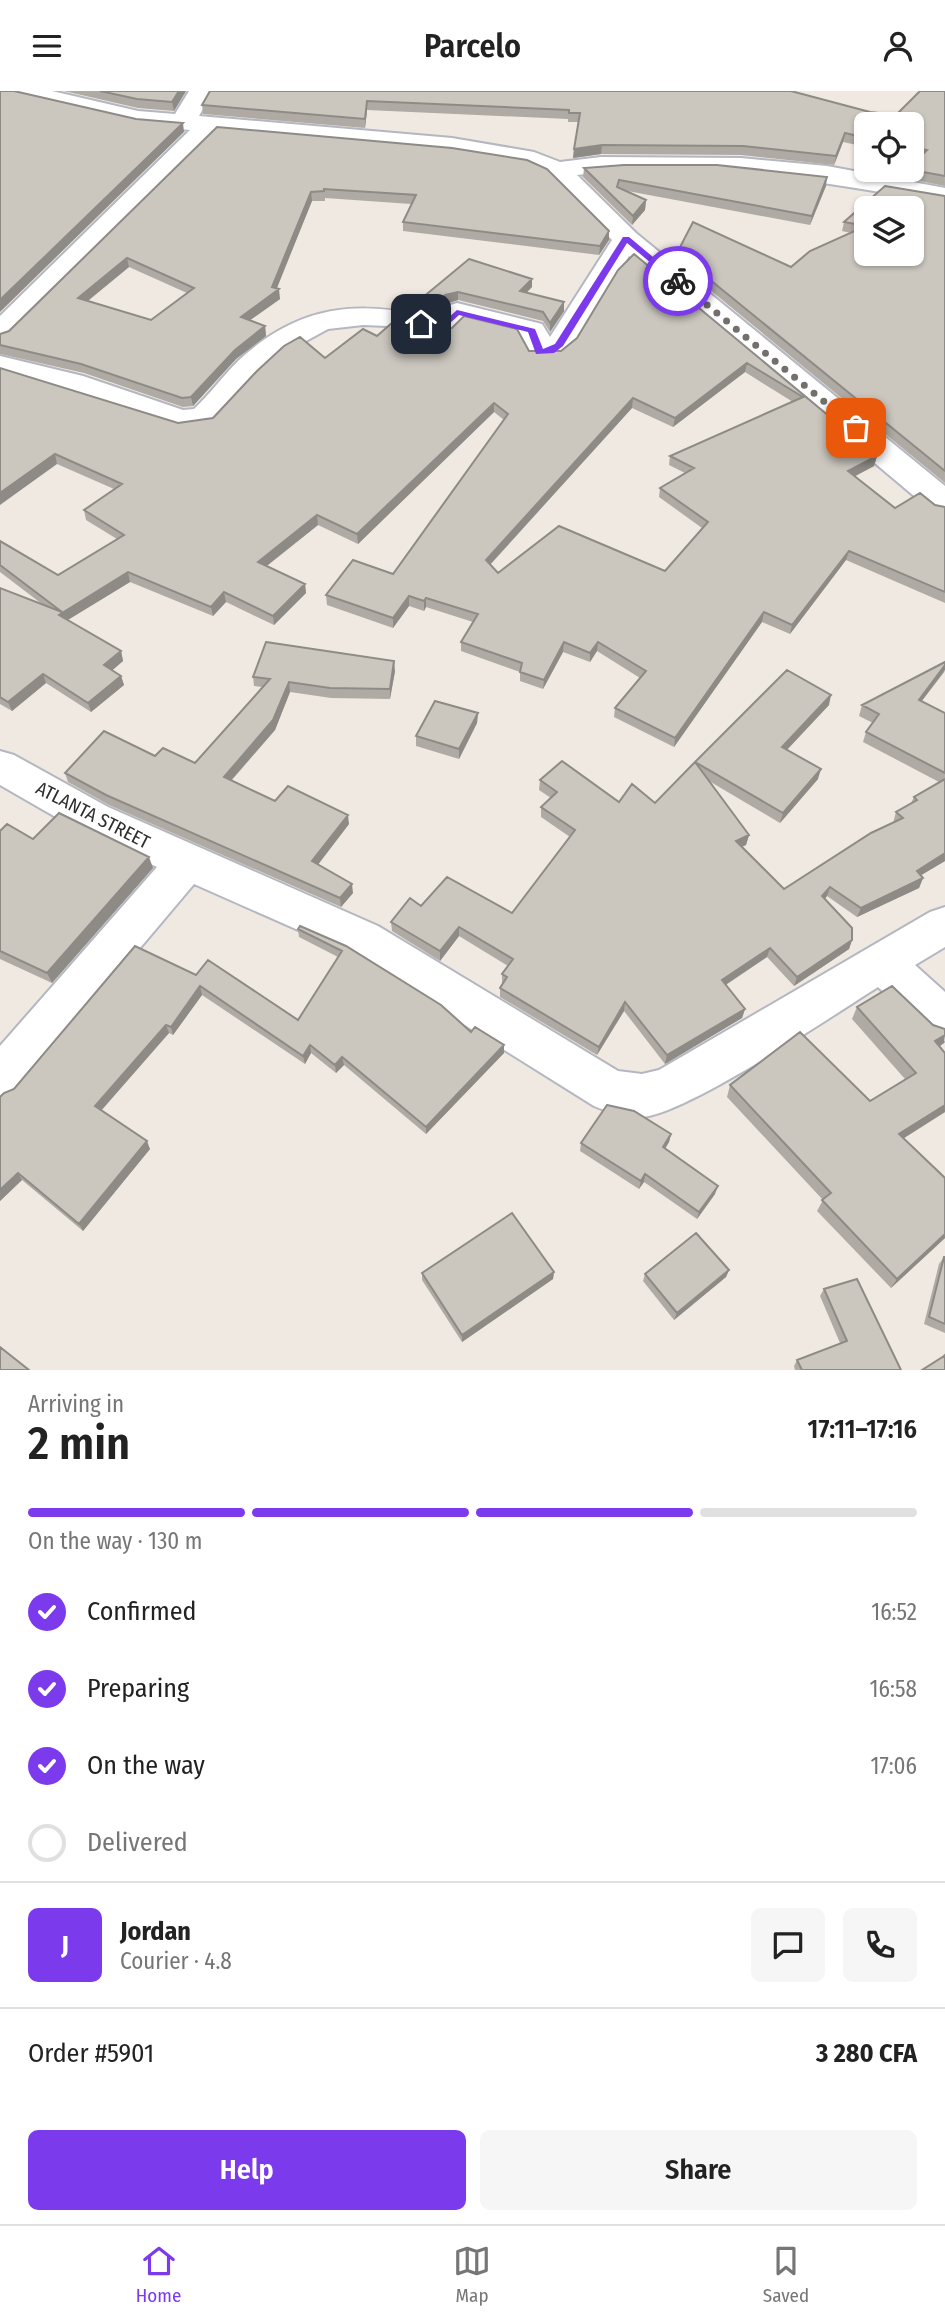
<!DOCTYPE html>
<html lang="en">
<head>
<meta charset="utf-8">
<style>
  :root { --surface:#fff; --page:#f6f6f6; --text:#222; --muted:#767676; --line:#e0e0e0; --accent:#7c3aed }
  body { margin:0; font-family:"Fira Sans Condensed",sans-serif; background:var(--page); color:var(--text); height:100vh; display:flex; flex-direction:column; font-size:26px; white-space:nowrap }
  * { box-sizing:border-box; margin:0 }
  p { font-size:23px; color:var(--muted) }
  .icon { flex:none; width:38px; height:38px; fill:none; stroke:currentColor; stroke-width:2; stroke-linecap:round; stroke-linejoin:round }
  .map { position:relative; height:1279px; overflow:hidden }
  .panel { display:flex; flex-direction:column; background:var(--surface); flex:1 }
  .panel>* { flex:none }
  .fabs { position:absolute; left:854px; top:21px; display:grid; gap:14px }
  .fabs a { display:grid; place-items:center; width:70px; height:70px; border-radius:10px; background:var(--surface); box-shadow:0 2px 5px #0004; font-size:35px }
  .pin { position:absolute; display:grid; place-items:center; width:60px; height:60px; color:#fff; margin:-30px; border-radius:14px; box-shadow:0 4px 10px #0006 }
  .courier { position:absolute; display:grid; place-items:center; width:70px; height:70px; margin:-35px; border:5px solid #7c3aed; border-radius:50%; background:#fff; color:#222; box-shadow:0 2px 9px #0007 }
  .summary em { font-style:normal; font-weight:600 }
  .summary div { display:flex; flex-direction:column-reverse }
  .summary { display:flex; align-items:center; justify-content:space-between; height:119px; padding:0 28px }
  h1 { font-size:46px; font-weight:600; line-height:52px }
  .bar { display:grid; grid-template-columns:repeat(4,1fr); gap:10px 7px; align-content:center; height:84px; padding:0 28px }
  .bar i { height:9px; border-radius:5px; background:var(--line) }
  .bar .active { background:var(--accent) }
  .bar p { grid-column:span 4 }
  .line { display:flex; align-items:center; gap:18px; padding:0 28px; border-top:2px solid var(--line) }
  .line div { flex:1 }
  .round { display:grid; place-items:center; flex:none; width:74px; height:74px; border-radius:10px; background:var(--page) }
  ol { padding:0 28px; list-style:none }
  li { display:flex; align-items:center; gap:21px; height:77px }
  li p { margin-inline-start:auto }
  li .icon { padding:7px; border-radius:50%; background:var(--accent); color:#fff; stroke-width:4 }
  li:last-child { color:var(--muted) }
  li i { width:38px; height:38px; border:4px solid var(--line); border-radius:50% }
  .cta { display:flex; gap:14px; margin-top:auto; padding:14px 28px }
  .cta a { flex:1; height:80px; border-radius:10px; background:var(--accent); color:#fff; font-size:28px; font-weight:600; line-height:80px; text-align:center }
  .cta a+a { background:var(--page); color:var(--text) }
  header { display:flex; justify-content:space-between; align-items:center; height:91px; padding:0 28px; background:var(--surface); font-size:32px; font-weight:600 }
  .dock { display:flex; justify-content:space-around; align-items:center; height:98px; border-top:2px solid var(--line); background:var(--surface); font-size:19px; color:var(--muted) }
  .dock a { display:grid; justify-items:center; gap:4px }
  .dock .active { color:var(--accent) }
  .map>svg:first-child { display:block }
</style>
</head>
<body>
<header><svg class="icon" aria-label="menu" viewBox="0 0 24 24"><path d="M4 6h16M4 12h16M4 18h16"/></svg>Parcelo<svg class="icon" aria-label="person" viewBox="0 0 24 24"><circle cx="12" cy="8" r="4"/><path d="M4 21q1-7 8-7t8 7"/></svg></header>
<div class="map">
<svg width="945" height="1279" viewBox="0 0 945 1279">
  <rect width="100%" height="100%" fill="#efe9e1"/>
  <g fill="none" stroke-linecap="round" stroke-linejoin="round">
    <defs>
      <path id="minor" d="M 8,0 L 52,0 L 138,20 L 175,23 L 189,0 L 213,0 L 199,25 L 452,47 L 534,61 L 560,71 L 601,66 L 741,67 L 827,75 L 945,97 L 945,113 C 825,90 700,70 577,84 L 636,142 L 945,395 L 945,424 L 933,421 L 629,165 L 574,255 C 564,270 546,271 529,267 L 519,245 L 463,231 L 450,245 L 440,248 L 387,235 L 363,234 L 328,238 L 284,262 L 256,288 L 214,334 L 181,339 L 170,336 L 61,299 L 0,283 L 0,265 L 83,285 L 183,319 L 194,318 C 210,303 223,285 238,270 C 297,215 358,207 434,228 L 447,215 L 457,212 L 542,233 L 550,246 L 612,149 L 548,85 L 527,76 L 452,63 L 217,42 L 10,248 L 0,251 L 0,225 L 190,39 L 138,34 L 11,5 Z
        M 0,660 L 14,664 L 108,716 L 378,835 L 618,980 L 642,983 L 659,979 L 930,821 L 945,816 L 945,856 L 915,874 L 945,901 L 945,950 L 929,944 L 878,896 C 835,923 681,1027 640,1026 C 624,1026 608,1021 594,1015 L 348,861 L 194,793 L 16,1004 L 0,1010 L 0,955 L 157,776 L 80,740 L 0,694 Z"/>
    </defs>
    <use href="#minor" stroke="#b4b7c1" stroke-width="4"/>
    <use href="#minor" fill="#fff" fill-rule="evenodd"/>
  </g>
  <path fill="#afaba4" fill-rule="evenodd" d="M 64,0 L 186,0 L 174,20 L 138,17 Z
    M 210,0 L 794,0 L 794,1 L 870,21 L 896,24 L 945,0 L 945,95 L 904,87 L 906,79 L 912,79 L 918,67 L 912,66 L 912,33 L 866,33 L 866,56 L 843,51 L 834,74 L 741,64 L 601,63 L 573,67 L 578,31 L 568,31 L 568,28 L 367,19 L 365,37 L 203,23 L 202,14 Z
    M 217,36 L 609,149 L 599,164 L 403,140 L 403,131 L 411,113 L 325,107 L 325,110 L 312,110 L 276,197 L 280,208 L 250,229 L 265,235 L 266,245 L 236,268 L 193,315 L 183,316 L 84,282 L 0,263 L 0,243 L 9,240 ZM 129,176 L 187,202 L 151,229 L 88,210 Z
    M 584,77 L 826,95 L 810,134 L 622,99 L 646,109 L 645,119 L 632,134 L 583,86 Z
    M 945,105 L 945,392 L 676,171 L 677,162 L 791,176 L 851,142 L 842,140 L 844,131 Z
    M 634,163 L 877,365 L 874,375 L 855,385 L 895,417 L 935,414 L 945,416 L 945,512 L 846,469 L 790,543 L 762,531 L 674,656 L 614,626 L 615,617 L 640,587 L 597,560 L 590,571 L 563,561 L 543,598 L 520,590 L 520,581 L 461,560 L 461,551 L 473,531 L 426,516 L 424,520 L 409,515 L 393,537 L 327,514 L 326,504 L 393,483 L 504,329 L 494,321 L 358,453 L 318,434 L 267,475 L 305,493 L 306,502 L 274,534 L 226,511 L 213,525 L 130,491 L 68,529 L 121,560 L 123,570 L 112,579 L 121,585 L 124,594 L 91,621 L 46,592 L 12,620 L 0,613 L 0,497 L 42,513 L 0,481 L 0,450 L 58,484 L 117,448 L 86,429 L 84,419 L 114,398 L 57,373 L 0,277 L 178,332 L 213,327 L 325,267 L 377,245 L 441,241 L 529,260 L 561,260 L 577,247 ZM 745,281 L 793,311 L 670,365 L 669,374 L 685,382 L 660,397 L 659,406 L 702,437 L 665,480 L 498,482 L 490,474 L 632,317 L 673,336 Z
    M 469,168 L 532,196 L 526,202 L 564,220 L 550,241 L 543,230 L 458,209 L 445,213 L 433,225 L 417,221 L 416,212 Z
    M 787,579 L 829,614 L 787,659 L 818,688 L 780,732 L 709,690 L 749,744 L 746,754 L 742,756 L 784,798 L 893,732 L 896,721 L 911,712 L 914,706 L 939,691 L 863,651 L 866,641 L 873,632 L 859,625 L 862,614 L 945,580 L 921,611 L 945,622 L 945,770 L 921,784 L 923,787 L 919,797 L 857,826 L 827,805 L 825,808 L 852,849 L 849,858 L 794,895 L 767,866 L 726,894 L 745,918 L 742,927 L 665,973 L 624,920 L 597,964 L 500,906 L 500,897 L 503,893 L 502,892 L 502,883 L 508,875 L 459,845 L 440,870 L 392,840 L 391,831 L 421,815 L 512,822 L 570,746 L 541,726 L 541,716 L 551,707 L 539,699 L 540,689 L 619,711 L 655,712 Z
    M 395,580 L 390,608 L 331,607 L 290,601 L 275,639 L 232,689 L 275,710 L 349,733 L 318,773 L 353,802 L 341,816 L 109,714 L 68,691 L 65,682 L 155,665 L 195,672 L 262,596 L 254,595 L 253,586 Z
    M 478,622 L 477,632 L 459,668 L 416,655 L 416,645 Z
    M 0,740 L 153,777 L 52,892 L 0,868 Z
    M 300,835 L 471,941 L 504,954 L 504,962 L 426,1043 L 344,974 L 336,982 L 311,962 L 305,973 L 202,904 L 173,944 L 169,942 L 101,1020 L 150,1058 L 83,1140 L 22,1089 L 0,1110 L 0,1006 L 196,884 L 298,929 L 338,866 L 299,846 L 298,838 Z
    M 857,916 L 944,952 L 940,955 L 945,1021 L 904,1047 L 945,1147 L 891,1197 L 817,1120 L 823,1109 L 727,1006 L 730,994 L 870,1010 L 905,988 L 852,928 Z
    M 671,1043 L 669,1051 L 665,1058 L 715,1103 L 697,1128 L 644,1091 L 639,1098 L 580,1060 L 581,1052 Z
    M 944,1166 L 945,1166 L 945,1242 L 924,1233 L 939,1173 Z
    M 729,1179 L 726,1186 L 674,1229 L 643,1190 L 645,1183 Z
    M 554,1181 L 553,1188 L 462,1251 L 422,1189 L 422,1182 Z
    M 824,1198 L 901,1279 L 795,1279 L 794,1275 L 797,1269 L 840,1252 L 820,1205 Z"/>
  <path fill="#8e8b86" d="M 179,0 L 186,0 L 174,20 L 172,11 Z
    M 367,10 L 367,19 L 365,37 L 365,28 Z
    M 183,32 L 184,41 L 0,221 L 0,209 Z
    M 845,42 L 843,51 L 834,74 L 836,65 Z
    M 602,54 L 601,63 L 573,67 L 574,58 Z
    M 827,86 L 826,95 L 810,134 L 812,125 Z
    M 311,101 L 312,110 L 275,202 L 279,198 L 280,208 L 242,235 L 241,226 L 272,196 Z
    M 646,109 L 645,119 L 632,134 L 633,125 Z
    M 609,140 L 609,149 L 599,164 L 600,155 Z
    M 127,167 L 129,176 L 80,216 L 78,207 Z
    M 532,188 L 532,196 L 519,209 L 520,200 Z
    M 458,201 L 458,209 L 445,213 L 433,225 L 433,216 L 445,204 Z
    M 564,211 L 564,220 L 550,241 L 550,232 Z
    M 265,235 L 266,245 L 236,268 L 193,315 L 191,306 L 235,259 Z
    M 747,272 L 745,281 L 673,336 L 675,327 Z
    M 633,307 L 632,317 L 485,479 L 486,469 Z
    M 494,312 L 494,321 L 358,453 L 357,443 Z
    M 55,363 L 57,373 L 0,414 L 0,402 Z
    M 877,365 L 874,375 L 846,390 L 848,380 Z
    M 317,424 L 318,434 L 260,480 L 258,471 Z
    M 849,460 L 846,469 L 790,543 L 792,534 Z
    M 128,481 L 130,491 L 61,533 L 59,524 Z
    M 305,493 L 306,502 L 274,534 L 273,525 Z
    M 224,501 L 226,511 L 213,525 L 211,516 Z
    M 409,505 L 409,515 L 393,537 L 393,527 Z
    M 426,507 L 426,516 L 424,520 L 424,510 Z
    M 764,521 L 762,531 L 674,656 L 675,647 Z
    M 564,551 L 563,561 L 543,598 L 544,589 Z
    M 598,551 L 597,560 L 590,571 L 590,562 Z
    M 121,560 L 123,570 L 107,584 L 104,574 Z
    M 394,570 L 395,580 L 390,608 L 390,598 Z
    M 945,574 L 945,579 L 915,619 L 919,609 Z
    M 43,583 L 46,592 L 12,620 L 8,611 Z
    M 121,585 L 124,594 L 91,621 L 88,612 Z
    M 289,591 L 290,601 L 275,639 L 226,695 L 224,686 Z
    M 831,604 L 829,614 L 780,666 L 782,656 Z
    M 478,622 L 477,632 L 459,668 L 459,658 Z
    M 821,678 L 818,688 L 780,732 L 783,722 Z
    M 348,724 L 349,733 L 314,779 L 312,770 Z
    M 749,744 L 746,754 L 734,759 L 736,750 Z
    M 945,762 L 945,770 L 913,789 L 917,780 Z
    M 149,766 L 153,777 L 52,892 L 47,882 Z
    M 923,787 L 919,797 L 857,826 L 861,817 Z
    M 352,793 L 353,802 L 341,816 L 340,807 Z
    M 830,796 L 827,805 L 819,815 L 822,805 Z
    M 459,836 L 459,845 L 440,870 L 440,860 Z
    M 852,849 L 849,858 L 794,895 L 797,886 Z
    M 770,857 L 767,866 L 719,898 L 722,889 Z
    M 200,895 L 202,904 L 173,944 L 171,936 Z
    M 625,911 L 624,920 L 597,964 L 599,956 Z
    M 745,918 L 742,927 L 665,973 L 667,964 Z
    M 166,934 L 169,942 L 98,1023 L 95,1015 Z
    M 945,944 L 944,952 L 929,962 L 935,950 Z
    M 310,954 L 311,962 L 305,973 L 303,965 Z
    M 504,954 L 504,962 L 426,1043 L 426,1036 Z
    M 342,966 L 344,974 L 336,982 L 335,974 Z
    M 945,1014 L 945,1021 L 893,1054 L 899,1043 Z
    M 671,1043 L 669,1051 L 661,1064 L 663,1056 Z
    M 147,1050 L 150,1058 L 83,1140 L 79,1133 Z
    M 18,1082 L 22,1089 L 0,1110 L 0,1099 Z
    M 645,1083 L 644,1091 L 639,1098 L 641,1090 Z
    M 718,1095 L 715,1103 L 697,1128 L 699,1121 Z
    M 945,1143 L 945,1147 L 891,1197 L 897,1188 Z
    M 729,1179 L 726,1186 L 674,1229 L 677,1222 Z
    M 554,1181 L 553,1188 L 462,1251 L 462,1244 Z"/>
  <path fill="#cbc7bf" stroke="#8e8b86" stroke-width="2" fill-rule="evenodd" d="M 0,0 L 14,0 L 136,28 L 183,32 L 0,209 Z
    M 100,0 L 179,0 L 172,11 L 137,8 Z
    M 210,0 L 791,0 L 870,21 L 896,24 L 920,0 L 945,0 L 945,85 L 912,79 L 912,73 L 927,59 L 912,56 L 912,33 L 866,33 L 866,47 L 845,42 L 836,65 L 743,55 L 602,54 L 574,58 L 580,22 L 569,22 L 569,19 L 367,10 L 365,28 L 202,14 Z
    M 217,36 L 452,57 L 527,69 L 547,78 L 609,140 L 600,155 L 403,131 L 416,104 L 324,98 L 324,100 L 311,101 L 272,196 L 279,198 L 241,226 L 265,235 L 235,259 L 191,306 L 182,307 L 81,273 L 0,254 L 0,243 L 9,240 ZM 127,167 L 194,197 L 151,229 L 78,207 Z
    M 624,74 L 717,74 L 827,86 L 812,125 L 619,89 L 617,96 L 646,109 L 633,125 L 584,77 Z
    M 885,95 L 945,105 L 945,380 L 677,162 L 693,131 L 791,176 L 810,160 L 866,135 L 844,131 ZM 866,117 L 912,117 L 912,163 L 866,163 Z
    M 634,163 L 877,365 L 848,380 L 895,417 L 920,402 L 935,414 L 945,416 L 945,501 L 849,460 L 792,534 L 764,521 L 675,647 L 615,617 L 646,580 L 598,551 L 590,562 L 564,551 L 544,589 L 520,581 L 522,572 L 461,551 L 478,523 L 426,507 L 424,510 L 409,505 L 393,527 L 326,504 L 353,469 L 393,483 L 508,323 L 494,312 L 357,443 L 317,424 L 258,471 L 305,493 L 273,525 L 224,501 L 211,516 L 128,481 L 59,524 L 121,560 L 104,574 L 121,585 L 88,612 L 43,583 L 8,611 L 0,606 L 0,497 L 62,521 L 0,474 L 0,450 L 58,484 L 124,444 L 84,419 L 122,393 L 55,363 L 0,402 L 0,277 L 178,332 L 213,327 L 257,280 L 284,255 L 300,246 L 325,267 L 363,238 L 377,245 L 394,230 L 441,241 L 452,237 L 464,225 L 517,238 L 529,260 L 561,260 L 577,247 L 618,179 ZM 747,272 L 803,306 L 670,365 L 694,377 L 660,397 L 708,431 L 665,480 L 559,435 L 498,482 L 486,469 L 633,307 L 675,327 Z
    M 469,168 L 532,188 L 520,200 L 564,211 L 550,232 L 543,221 L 458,201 L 445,204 L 433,216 L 416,212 Z
    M 266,551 L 394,570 L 390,598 L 330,597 L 289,591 L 273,629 L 224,686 L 275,710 L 288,695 L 348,724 L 312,770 L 352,793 L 340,807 L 106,704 L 65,682 L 104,640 L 155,665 L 163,657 L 195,672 L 270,588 L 253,586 Z
    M 945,571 L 945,574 L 919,609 L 945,622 L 945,682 L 866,641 L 879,623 L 862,614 Z
    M 787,579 L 831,604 L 782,656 L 821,678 L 783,722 L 695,671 Z
    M 435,610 L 478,622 L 459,658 L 416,645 Z
    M 562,670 L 619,711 L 632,693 L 655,712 L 695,671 L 749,744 L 736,750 L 784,798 L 871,742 L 903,727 L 896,721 L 917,709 L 914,706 L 945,688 L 945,762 L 917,780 L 923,787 L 861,817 L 830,796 L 822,805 L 852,837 L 852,849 L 797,886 L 770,857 L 722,889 L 745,918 L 667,964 L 625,911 L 599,956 L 500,897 L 507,886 L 502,883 L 513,868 L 459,836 L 440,860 L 391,831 L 410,807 L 421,815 L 447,786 L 512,822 L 575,739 L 541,716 L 557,701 L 540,689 Z
    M 59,722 L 149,766 L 47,882 L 0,860 L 0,740 L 7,733 L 33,748 Z
    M 300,835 L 346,855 L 441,914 L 471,941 L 475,936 L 504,954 L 426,1036 L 342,966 L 335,974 L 310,954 L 303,965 L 200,895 L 171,936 L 166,934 L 95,1015 L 147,1050 L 79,1133 L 18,1082 L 0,1099 L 0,1006 L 4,1002 L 14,998 L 135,855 L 196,884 L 208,869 L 298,929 L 342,860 L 298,838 Z
    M 892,895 L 933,934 L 945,938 L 945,944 L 935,950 L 945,962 L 945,1014 L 899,1043 L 945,1087 L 945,1143 L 897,1188 L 822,1109 L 831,1102 L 730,994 L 800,941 L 870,1010 L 916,982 L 857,916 Z
    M 607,1014 L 634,1020 L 671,1043 L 663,1056 L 718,1095 L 699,1121 L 645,1083 L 641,1090 L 581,1052 Z
    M 512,1122 L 554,1181 L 462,1244 L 422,1182 Z
    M 696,1142 L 729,1179 L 677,1222 L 645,1183 Z
    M 944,1166 L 945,1166 L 945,1233 L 929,1226 Z
    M 857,1188 L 901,1279 L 802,1279 L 797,1269 L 847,1250 L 824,1198 Z
    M 0,1256 L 29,1279 L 0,1279 Z
    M 945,1264 L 945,1279 L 922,1279 L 944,1265 Z"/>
  <path fill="#7c3aed" d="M 623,146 L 629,146 L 682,190 L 675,192 L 627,152 L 563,255 L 554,262 L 536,263 L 528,241 L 459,224 L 440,241 L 417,233 L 421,230 L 439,235 L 457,219 L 535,238 L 543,258 L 555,253 Z"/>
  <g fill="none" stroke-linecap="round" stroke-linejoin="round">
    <path stroke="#726f6d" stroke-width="7" stroke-dasharray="0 12.6" d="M 678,190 L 856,337"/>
  </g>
  <g text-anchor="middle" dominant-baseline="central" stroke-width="6" stroke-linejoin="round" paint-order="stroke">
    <g font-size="19" fill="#2e2e2e" stroke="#fff">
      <text transform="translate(93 724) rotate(27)">ATLANTA STREET</text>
    </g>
  </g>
</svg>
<div class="fabs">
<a><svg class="icon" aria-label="locate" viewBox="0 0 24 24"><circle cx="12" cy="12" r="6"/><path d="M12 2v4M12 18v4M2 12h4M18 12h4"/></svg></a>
<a><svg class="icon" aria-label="layers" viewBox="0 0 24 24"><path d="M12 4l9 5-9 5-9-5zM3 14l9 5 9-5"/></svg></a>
</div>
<div class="pin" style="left:856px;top:337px;background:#ea580c"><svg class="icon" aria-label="bag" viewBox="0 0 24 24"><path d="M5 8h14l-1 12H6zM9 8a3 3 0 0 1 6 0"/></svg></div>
<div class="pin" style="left:421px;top:233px;background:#1f2937"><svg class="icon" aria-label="home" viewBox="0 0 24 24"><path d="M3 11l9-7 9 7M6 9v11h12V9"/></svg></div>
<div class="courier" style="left:678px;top:190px"><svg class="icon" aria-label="bike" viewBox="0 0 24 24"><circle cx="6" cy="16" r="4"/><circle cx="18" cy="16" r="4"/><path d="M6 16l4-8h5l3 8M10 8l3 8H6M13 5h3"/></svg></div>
</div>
<section class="panel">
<div class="summary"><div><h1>2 min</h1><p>Arriving in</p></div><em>17:11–17:16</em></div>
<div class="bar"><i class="active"></i><i class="active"></i><i class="active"></i><i></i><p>On the way · 130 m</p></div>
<ol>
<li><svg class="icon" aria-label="check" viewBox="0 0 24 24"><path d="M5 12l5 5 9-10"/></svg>Confirmed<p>16:52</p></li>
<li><svg class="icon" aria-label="check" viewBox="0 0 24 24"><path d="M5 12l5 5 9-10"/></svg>Preparing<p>16:58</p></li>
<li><svg class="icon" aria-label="check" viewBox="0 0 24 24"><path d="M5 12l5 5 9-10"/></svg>On the way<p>17:06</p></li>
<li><i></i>Delivered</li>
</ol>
<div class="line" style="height:126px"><b class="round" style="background:var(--accent);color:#fff">J</b><div><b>Jordan</b><p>Courier · 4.8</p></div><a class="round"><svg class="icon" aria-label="chat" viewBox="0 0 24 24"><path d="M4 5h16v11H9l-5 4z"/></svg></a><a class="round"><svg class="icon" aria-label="phone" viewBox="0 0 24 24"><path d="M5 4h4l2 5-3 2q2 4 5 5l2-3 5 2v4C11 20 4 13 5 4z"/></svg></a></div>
<div class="line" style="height:91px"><div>Order #5901</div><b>3 280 CFA</b></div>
<div class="cta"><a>Help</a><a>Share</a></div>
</section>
<nav class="dock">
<a class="active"><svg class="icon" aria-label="home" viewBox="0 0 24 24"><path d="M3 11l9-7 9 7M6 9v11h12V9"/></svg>Home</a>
<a><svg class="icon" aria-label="map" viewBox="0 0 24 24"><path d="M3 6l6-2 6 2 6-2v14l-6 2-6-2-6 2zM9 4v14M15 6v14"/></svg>Map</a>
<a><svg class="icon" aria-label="saved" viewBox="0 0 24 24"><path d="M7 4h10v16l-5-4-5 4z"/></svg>Saved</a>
</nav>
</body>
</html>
